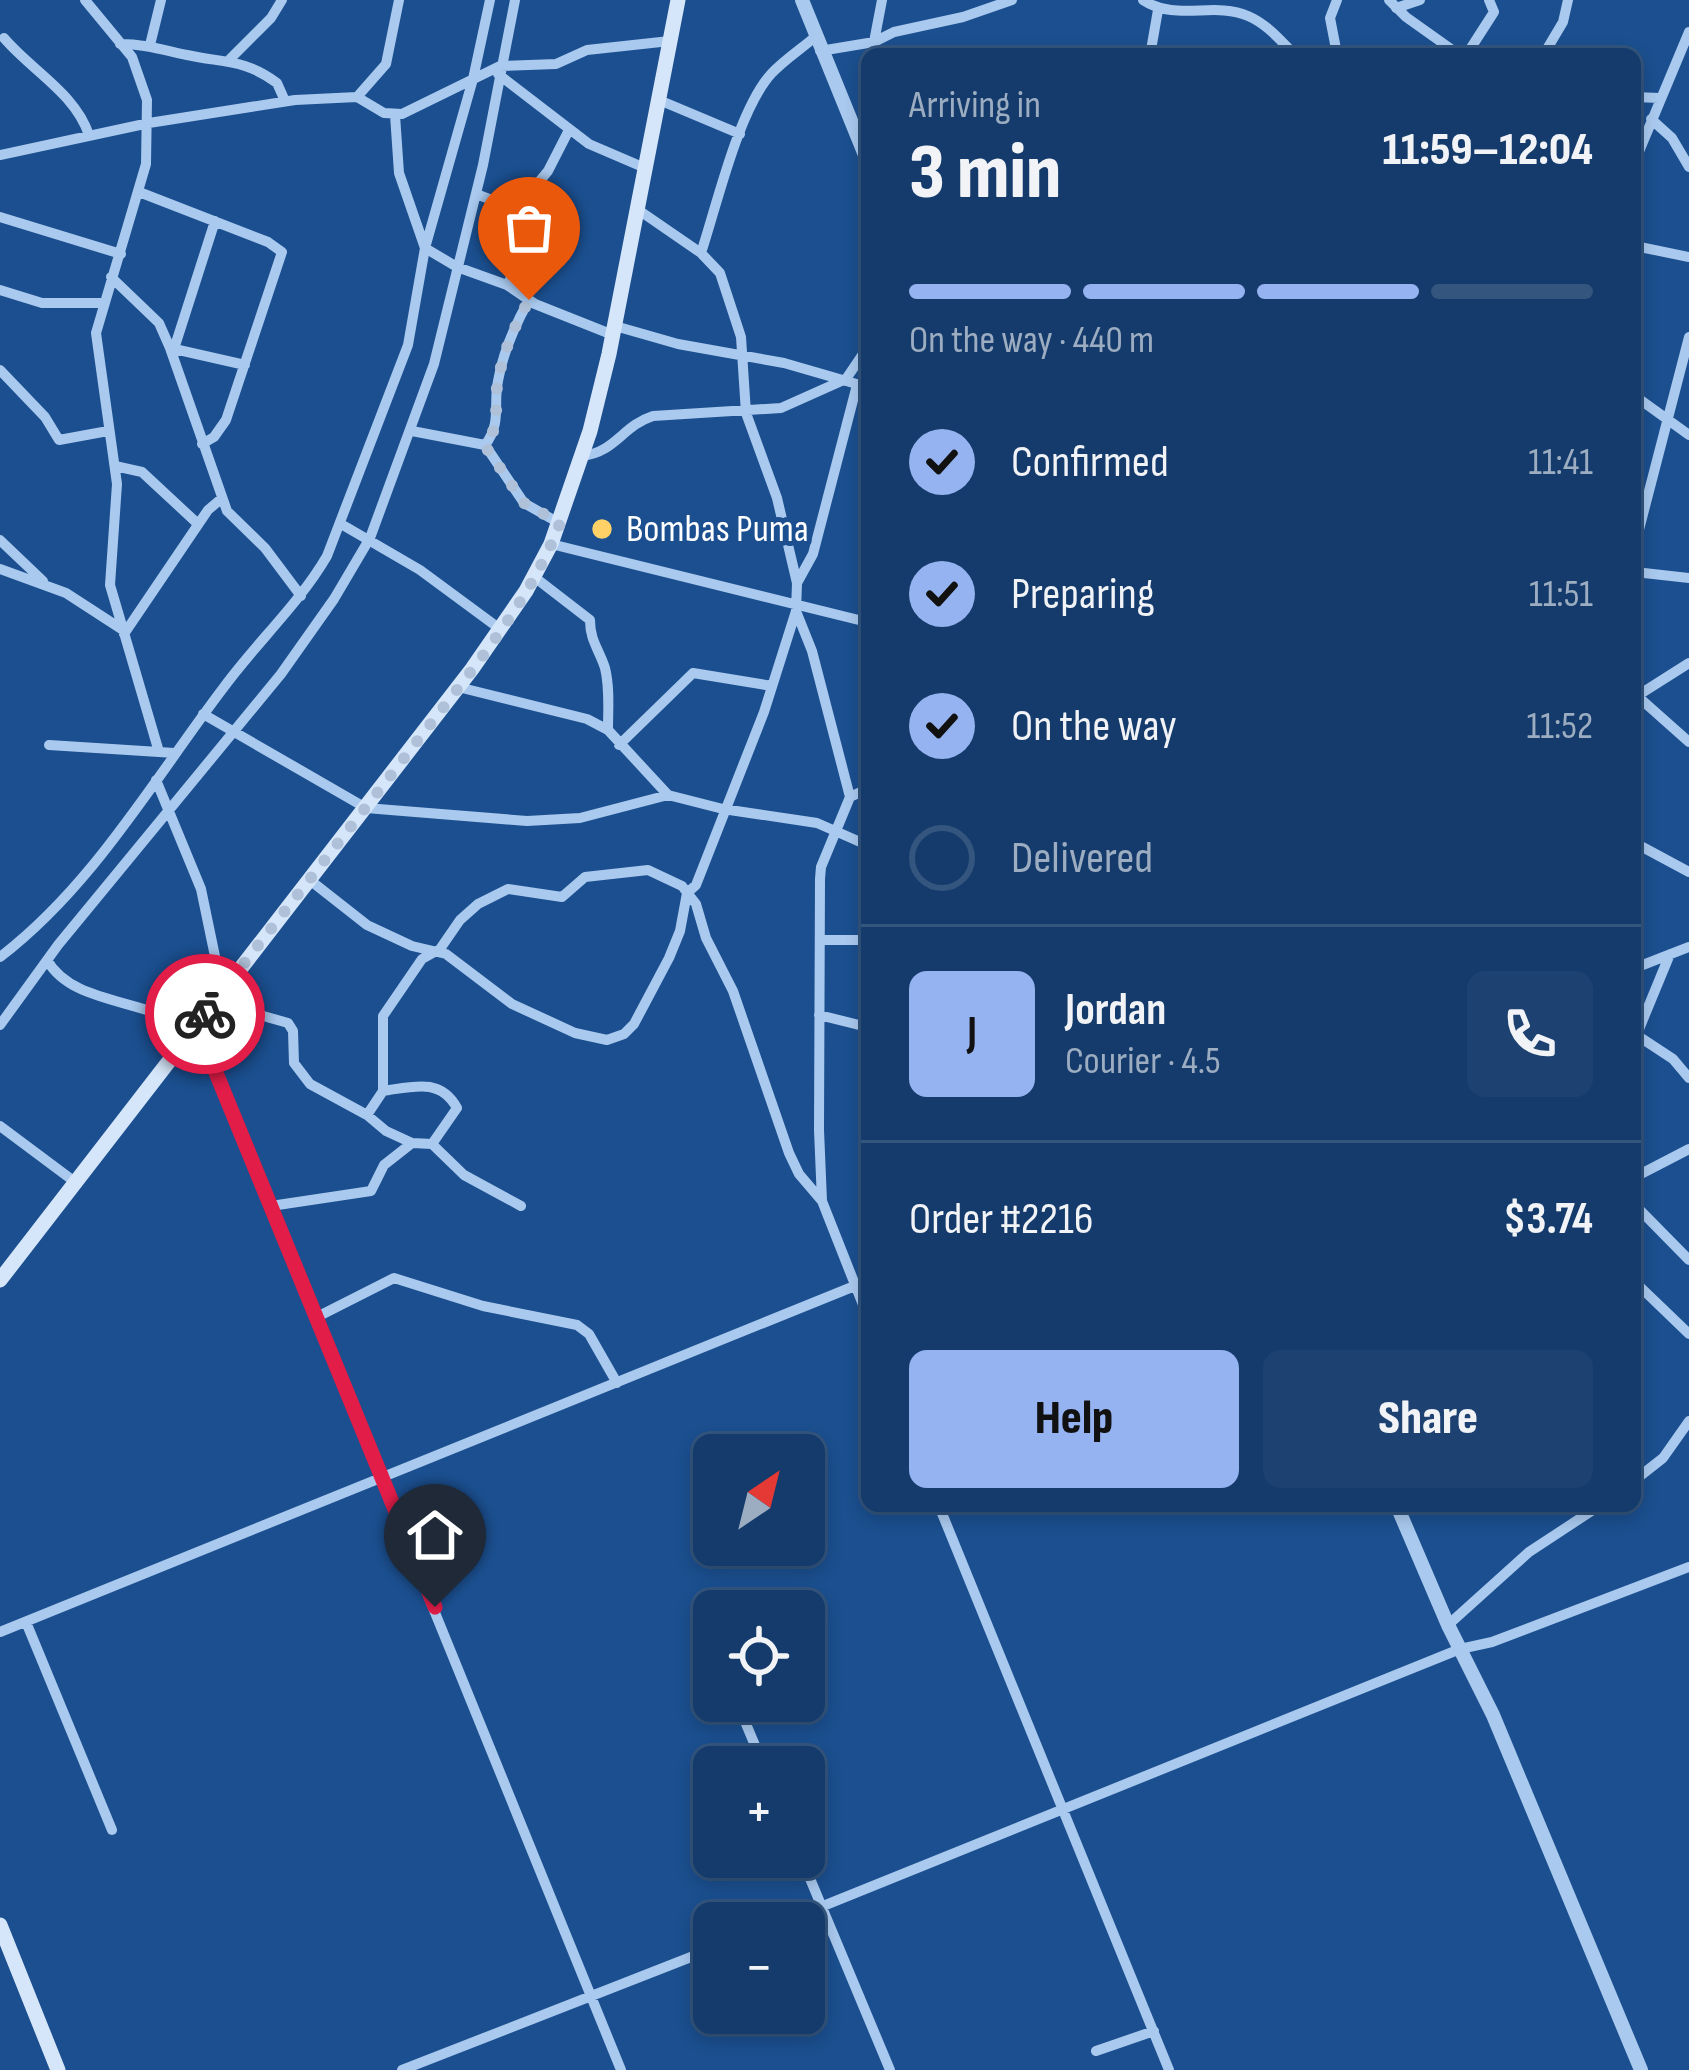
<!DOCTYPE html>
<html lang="en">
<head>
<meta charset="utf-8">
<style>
  :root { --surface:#143b6b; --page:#1d4271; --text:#f1f3f6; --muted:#9dadc1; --line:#33557e; --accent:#95b2f1 }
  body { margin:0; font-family:"Sofia Sans Condensed",sans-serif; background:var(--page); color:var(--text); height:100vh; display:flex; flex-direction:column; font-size:45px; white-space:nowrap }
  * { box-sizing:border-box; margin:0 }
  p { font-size:39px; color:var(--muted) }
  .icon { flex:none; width:66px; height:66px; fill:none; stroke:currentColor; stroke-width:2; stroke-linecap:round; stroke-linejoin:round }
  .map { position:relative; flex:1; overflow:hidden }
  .sheet { position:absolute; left:861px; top:48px; width:780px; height:1464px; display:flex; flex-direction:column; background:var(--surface); border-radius:18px; box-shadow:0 6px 18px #0003,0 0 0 3px var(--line) }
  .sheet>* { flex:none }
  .needle { width:78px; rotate:35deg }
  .controls { position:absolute; left:693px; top:1434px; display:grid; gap:24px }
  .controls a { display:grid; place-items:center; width:132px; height:132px; border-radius:18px; background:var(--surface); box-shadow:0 6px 18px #0003,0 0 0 3px var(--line); font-size:60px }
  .pin { position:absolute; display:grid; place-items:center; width:102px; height:102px; color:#fff; margin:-123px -51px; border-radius:50% 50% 50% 0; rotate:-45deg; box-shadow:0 0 12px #0007 }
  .pin .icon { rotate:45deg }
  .courier { position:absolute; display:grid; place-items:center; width:120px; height:120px; margin:-60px; border:9px solid #e11d48; border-radius:50%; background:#fff; color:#222; box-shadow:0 3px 15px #0007 }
  .headline em { font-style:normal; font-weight:800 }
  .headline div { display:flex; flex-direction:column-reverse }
  .headline { display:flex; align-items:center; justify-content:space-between; height:204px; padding:0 48px }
  h1 { font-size:78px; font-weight:800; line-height:90px }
  .bar { display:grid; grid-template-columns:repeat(4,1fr); gap:18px 12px; align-content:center; height:144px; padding:0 48px }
  .bar i { height:15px; border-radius:9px; background:var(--line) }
  .bar .active { background:var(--accent) }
  .bar p { grid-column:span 4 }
  .line { display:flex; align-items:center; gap:30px; padding:0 48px; border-top:3px solid var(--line) }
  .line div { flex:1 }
  .round { display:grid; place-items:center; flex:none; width:126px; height:126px; border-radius:18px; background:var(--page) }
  ol { padding:0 48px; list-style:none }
  li { display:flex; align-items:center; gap:36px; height:132px }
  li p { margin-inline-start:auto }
  li .icon { padding:12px; border-radius:50%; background:var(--accent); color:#111; stroke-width:4 }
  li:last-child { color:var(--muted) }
  li i { width:66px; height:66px; border:6px solid var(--line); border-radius:50% }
  .button { display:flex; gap:24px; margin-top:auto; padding:24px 48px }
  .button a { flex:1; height:138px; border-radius:18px; background:var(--accent); color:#111; font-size:48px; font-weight:800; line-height:138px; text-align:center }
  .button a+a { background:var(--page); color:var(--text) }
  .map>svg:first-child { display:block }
</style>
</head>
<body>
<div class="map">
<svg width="1689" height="2070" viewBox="0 0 1689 2070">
  <rect width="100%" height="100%" fill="#1b4f8f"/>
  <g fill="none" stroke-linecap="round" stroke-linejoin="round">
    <path stroke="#a9c9ee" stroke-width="10" d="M 85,0 L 132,57 L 147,100 L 146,164 L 96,333 L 117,484 L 110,585 L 159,752 L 174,753
      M 1143,0 C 1176,22 1214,1 1248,16 C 1267,24 1280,40 1294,54
      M 1337,0 L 1330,18 L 1337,54
      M 1389,0 L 1406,17 L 1458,54
      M 1396,8 L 1420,0
      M 4,38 C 32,71 75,93 89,135
      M 874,42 L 882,0
      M 120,44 C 145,44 163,50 187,55 C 223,63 245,59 277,83 L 285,101
      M 150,45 L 161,0
      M 820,51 L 874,42 L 894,32 L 963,17 L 1012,0
      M 1142,54 L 1151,50 L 1158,10
      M 1467,54 L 1494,12 L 1489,0
      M 1544,54 L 1563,22 L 1568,0
      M 230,59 L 271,18 L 282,0
      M 498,74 L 589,144 L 645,168
      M 357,97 L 386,64 L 399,0
      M 1635,97 L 1659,98
      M 659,100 L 740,134
      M 395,115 L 399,173 L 425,248 L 457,267 L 507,285 L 535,304 L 613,335
      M 1651,119 L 1672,138 L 1689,167
      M 0,155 L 149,123 L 295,100 L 357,97 L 384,113 L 402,114 L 500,66 L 556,64 L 587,50 L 670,41
      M 1635,161 L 1689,32
      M 139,192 L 268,242 L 282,252 L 226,420 L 214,437 L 202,444
      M 476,194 L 516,209 L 540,225 L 507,285
      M 523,212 L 529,194 L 548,171 L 569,130
      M 0,217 L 121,254
      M 1635,246 L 1689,257
      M 701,253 C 717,205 738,111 771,74 C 784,60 801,49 815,37
      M 111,277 L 159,323 L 170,348 L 245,365
      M 0,290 L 42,303 L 102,303
      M 615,326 L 678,344 L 784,363 L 867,387
      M 170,348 L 227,511 L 265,548 L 301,596
      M 174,349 L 215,221
      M 0,370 L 45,417 L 59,440 L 108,431
      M 1635,396 L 1689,435
      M 412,431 L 485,445 L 524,503 L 559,523
      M 485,445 C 502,423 493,405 498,381 C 503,352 515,325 529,300
      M 582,456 C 616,452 622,426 653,416 L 781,408 L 846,379 L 867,348
      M 115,466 L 142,472 L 198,524
      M 341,524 L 420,570 L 500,629
      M 0,540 L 43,581
      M 551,544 L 867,622
      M 1635,545 L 1689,337
      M 0,569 L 66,593 L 123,630
      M 1635,572 L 1689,578
      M 533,576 L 590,620 C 590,641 599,649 605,668 C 610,688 608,710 608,730
      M 797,583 L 813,554 L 857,385
      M 796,611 L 812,651 L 850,797
      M 124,634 L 208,510 L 221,499
      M 458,687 L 587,719 L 608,730 L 668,795 L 723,809 L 817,823 L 867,845
      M 1635,694 L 1689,742
      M 1637,696 L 1689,663
      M 203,714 L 366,808 L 527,821 L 580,818 L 668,795
      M 49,745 L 159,752
      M 619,745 L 693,673 L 772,686
      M 156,780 L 201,889 L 222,990
      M 867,789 L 850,797 L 821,867 L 820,879 L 819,1130 L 822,1201 L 867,1315
      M 1635,843 L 1689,872
      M 311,881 L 367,925 L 412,946 L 446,954 L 512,1004 L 575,1033 L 607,1040 L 624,1034 L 634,1024 L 669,958 L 680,931 L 687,893 L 696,885 L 764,712 L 796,611 L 797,583 L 777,498 L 746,413 L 741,337 L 720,273 L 701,253 L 637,209
      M 820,940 L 867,940
      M 0,957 C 93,886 154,779 224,687 C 257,642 299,604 327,556 L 408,345 L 425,248 L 473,79 L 490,0
      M 47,960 C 73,1006 148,998 192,1031
      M 1635,968 L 1689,947
      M 214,1002 L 288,1023 L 293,1031 L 294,1063 L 310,1084 L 367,1115 L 386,1131 L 412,1143 L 432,1144 L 464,1175 L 521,1206
      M 819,1015 L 867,1027
      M 0,1025 L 58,945 L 281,674 L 334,599 L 370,538 L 434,364 L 483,165 L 515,0
      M 196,1025 L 621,2070
      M 1635,1034 L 1673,1059 L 1689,1078
      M 1637,1034 L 1670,954
      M 383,1091 C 412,1087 440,1077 457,1108 L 432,1144
      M 367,1115 L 383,1091 L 383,1016 L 422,959 L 440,949 L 460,920 L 478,904 L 508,889 L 562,897 L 585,877 L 648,870 L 682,886 L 696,904 L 706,938 L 733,991 L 789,1153 L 799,1174 L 822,1201
      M 0,1126 L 75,1182
      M 1635,1177 L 1689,1149
      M 1635,1205 L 1689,1260
      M 271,1206 L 371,1191 L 384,1165 L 412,1143
      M 1635,1282 L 1689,1334
      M 317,1317 L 394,1278 L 483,1306 L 577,1325 L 589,1334 L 617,1383
      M 1635,1480 L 1663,1458 L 1689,1421
      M 939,1506 L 1169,2070
      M 26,1622 L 112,1830
      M 1448,1625 L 1529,1552 L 1599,1506
      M 0,1632 L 867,1281
      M 744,1719 L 764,1767
      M 801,1857 L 890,2070
      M 781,1923 L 1460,1649 L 1492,1642 L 1689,1567
      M 1096,2051 L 1154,2031
      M 402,2070 L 714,1948"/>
    <path stroke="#a9c9ee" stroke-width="14" d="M 802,0 L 867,160
      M 1397,1506 L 1448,1625 L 1493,1715 L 1641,2070"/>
    <path stroke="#d6e6fa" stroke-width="15" d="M 0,1280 L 472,669 L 526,591 L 551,544 L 590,431 L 609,354 L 678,0
      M 0,1925 L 58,2070"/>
  </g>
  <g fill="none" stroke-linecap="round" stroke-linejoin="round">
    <path stroke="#afc1d8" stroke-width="12" stroke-dasharray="0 21.6" d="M 205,1014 C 278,919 352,826 425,731 C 475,666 531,600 560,523 L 524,503 L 485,446 C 502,424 493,405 498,381 C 503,352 515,325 529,300"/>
    <path stroke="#e11d48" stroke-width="15" d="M 205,1014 L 196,1024 L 435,1607"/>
  </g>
  <circle fill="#ffd166" stroke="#1b4f8f" stroke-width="4.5" cx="602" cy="529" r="12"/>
  <g text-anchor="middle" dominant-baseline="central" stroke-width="10" stroke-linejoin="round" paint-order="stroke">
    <g font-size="39" fill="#fff" stroke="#1b4f8f" text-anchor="start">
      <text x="626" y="529">Bombas Puma</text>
    </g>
  </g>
</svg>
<div class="controls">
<a><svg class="needle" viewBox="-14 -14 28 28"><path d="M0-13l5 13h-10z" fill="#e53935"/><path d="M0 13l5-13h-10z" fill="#9dadc1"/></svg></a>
<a><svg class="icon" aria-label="locate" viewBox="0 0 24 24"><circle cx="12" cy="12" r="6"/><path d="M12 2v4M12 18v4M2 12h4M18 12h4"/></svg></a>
<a>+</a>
<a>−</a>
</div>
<div class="pin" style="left:529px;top:300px;background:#ea580c"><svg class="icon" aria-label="bag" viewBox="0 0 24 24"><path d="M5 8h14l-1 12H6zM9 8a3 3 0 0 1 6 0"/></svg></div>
<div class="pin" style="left:435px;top:1607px;background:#1f2937"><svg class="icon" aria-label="home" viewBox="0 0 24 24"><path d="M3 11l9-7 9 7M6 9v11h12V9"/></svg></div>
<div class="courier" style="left:205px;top:1014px"><svg class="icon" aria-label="bike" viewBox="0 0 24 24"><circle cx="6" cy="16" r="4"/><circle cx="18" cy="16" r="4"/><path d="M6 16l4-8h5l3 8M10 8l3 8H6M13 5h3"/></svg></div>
<section class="sheet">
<div class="headline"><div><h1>3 min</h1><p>Arriving in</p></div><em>11:59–12:04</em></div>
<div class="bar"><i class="active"></i><i class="active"></i><i class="active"></i><i></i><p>On the way · 440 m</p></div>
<ol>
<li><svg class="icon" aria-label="check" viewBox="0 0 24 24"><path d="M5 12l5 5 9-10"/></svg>Confirmed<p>11:41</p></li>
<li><svg class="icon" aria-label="check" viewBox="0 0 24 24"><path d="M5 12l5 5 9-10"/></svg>Preparing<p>11:51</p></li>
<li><svg class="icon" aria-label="check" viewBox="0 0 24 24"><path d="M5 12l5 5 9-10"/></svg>On the way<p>11:52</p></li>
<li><i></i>Delivered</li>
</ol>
<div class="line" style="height:216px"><b class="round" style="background:var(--accent);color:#111">J</b><div><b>Jordan</b><p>Courier · 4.5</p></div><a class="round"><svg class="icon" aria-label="phone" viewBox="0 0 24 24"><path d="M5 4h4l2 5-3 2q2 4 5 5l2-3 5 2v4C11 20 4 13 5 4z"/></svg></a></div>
<div class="line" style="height:156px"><div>Order #2216</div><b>$3.74</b></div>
<div class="button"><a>Help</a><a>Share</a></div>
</section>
</div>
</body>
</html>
